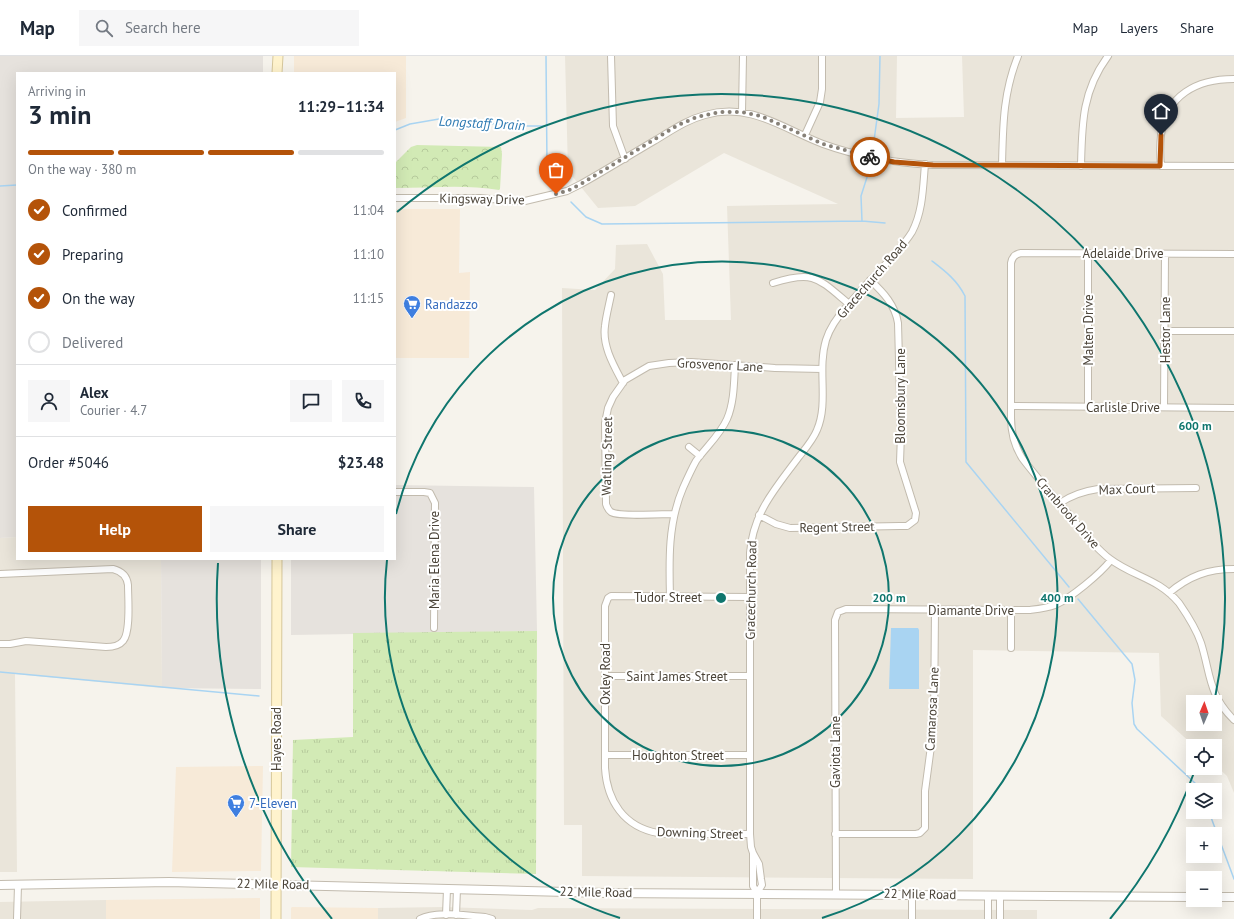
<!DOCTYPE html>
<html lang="en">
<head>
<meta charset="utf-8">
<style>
  :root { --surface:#fff; --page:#f6f6f7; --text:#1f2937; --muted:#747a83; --line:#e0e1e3; --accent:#b45309 }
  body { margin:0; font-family:"PT Sans",sans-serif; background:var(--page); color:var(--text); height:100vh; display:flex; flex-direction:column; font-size:15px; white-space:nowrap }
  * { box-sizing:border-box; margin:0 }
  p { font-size:13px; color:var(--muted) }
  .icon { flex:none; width:22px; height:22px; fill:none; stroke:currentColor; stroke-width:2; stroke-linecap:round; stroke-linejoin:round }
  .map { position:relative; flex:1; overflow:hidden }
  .details { position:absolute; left:16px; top:16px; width:380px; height:488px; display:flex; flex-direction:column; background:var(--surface); border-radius:0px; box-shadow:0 4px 16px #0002 }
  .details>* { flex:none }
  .needle { width:26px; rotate:2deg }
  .tools { position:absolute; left:1186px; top:639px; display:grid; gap:8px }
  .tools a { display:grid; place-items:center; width:36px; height:36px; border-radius:0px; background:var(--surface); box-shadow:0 4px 16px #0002; font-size:20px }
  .pin { position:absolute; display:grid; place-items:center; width:34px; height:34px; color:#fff; margin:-41px -17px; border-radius:50% 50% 50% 0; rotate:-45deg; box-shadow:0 0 4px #0007 }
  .pin .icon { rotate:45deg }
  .courier { position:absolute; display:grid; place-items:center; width:40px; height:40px; margin:-20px; border:3px solid #b45309; border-radius:50%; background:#fff; color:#222; box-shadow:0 1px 5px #0007 }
  .overview em { font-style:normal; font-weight:800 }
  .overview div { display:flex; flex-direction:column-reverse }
  .overview { display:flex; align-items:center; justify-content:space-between; height:68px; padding:0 12px }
  h1 { font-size:26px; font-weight:800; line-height:30px }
  .bar { display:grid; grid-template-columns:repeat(4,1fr); gap:6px 4px; align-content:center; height:48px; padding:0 12px }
  .bar i { height:5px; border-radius:3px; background:var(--line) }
  .bar .active { background:var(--accent) }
  .bar p { grid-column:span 4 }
  .line { display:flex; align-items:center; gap:10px; padding:0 12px; border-top:1px solid var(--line) }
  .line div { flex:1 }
  .round { display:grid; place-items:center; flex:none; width:42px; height:42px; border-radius:0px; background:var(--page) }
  ol { padding:0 12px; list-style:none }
  li { display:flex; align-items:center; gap:12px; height:44px }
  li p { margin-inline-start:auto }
  li .icon { padding:4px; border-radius:50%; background:var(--accent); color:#fff; stroke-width:4 }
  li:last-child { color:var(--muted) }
  li i { width:22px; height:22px; border:2px solid var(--line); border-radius:50% }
  .button { display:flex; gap:8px; margin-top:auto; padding:8px 12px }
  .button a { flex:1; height:46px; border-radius:0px; background:var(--accent); color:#fff; font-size:16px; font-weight:800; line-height:46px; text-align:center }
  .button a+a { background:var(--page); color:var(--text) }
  header { display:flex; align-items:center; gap:24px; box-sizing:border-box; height:56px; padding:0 20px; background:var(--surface); border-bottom:1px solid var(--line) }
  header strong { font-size:19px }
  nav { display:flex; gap:22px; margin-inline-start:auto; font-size:14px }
  .search { width:280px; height:36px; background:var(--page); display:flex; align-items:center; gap:10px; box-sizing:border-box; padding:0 14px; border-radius:0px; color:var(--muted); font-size:15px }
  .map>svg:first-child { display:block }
</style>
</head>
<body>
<header>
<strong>Map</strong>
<div class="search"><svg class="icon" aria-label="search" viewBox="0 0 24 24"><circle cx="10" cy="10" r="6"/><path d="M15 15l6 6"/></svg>Search here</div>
<nav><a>Map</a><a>Layers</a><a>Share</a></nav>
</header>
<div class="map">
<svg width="1234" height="863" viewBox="0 0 1234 863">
  <defs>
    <pattern id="grass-tufts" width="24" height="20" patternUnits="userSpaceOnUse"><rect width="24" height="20" fill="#d2eab5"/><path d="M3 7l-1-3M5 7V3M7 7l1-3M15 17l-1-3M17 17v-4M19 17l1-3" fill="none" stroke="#b6ca9c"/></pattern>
    <pattern id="forest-crowns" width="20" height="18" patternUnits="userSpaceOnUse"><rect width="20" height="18" fill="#d2eab5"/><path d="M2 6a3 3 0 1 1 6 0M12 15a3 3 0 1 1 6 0" fill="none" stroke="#b6ca9c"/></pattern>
  </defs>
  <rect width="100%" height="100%" fill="#f6f3ec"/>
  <path fill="#eae5da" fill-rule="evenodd" d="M 565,0 L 897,0 L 896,62 L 964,61 L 962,0 L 1234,0 L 1234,737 L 1227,720 L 1215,709 L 1215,690 L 1194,690 L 1161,660 L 1159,597 L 973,594 L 973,823 L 582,820 L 582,769 L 564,769 L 562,232 L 595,234 L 615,213 L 616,189 L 647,188 L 663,218 L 665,264 L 731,264 L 727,150 L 838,148 L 724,97 L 635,150 L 598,152 L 568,115 ZM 1193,646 L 1215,646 L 1215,668 L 1193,668 Z
    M 17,481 L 17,503 L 161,503 L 162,632 L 15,618 L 17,816 L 0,816 L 0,482 Z
    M 106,844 L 106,863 L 0,863 L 0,846 Z
    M 444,851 L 532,854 L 538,852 L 1037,854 L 1037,863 L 378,863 L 378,852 Z"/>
  <path fill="#f7ead8" d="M 294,0 L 406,0 L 406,62 L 395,66 L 395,17 L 294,17 Z
    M 395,153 L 460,153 L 459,217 L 470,216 L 469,302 L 395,302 Z
    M 263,710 L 261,815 L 172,816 L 176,711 Z
    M 260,842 L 260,863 L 106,863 L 106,844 Z
    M 292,851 L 378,852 L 378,863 L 291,863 L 291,852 Z"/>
  <path fill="#e6e2dd" d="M 0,0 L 263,0 L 263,17 L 17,17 L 17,481 L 0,482 Z
    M 395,429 L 534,431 L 537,575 L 291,579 L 291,503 L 395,503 Z
    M 161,503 L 261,503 L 261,633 L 162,632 Z"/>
  <path fill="url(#grass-tufts)" d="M 537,575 L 536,818 L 291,811 L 293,684 L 353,681 L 353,577 Z"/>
  <path fill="url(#forest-crowns)" d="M 417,89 L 501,91 L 502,98 L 500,133 L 499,134 C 465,128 429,132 395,132 L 395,107 L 411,91 Z"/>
  <path fill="#a9d4f2" d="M 891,572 L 918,572 L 919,574 L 919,633 L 889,633 Z"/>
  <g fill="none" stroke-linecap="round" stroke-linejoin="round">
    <path stroke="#a9d4f2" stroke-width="1.5" d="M 546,0 L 547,111 L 548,123 L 552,128
      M 395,74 L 410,68 L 439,63 L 518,70 L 547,70
      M 873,92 L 879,48 L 880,0
      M 0,130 L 17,129
      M 571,146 L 586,161 L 602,168 L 862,165 L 885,167
      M 862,165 L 861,140 L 869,115
      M 932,205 C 945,215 957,224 965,240 L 966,406 L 1069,531
      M 1078,543 L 1132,608 L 1135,624 L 1132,647 L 1134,668 L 1137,673 L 1196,728 L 1201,734
      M 0,616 L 259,640
      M 1209,756 L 1234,823"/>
    <defs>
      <path id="minor" d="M 611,0 L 613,70 L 625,103
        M 742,56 L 743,0
        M 805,79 L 820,46 L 822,33 L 822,0
        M 1002,109 C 1003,70 1003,37 1018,0
        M 1081,110 C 1082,68 1082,35 1108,0
        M 1161,110 C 1160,100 1160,89 1161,79 C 1166,39 1197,23 1234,23
        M 395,142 L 480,142 L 514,145 L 525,145 L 567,135 L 581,128 C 606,114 630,99 654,85 C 671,75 686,64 705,59 C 751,46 783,73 823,88 C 859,101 895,107 933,109 L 1234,110
        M 1234,198 L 1021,197 C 1015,198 1012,201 1011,207 L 1011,362 C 1011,377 1014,389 1022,402 C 1036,421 1052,438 1067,456 C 1080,472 1093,490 1110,503 C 1134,521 1158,522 1179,547 C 1188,560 1196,572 1201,587 C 1211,619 1208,638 1234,664
        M 773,227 C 814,214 818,222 849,248
        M 611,239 C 609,249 606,260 605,270 C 602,290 614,310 623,327
        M 1165,275 L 1234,275
        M 1011,350 L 1234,352
        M 1088,351 L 1088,197
        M 1164,351 L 1165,198
        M 689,391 L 700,400
        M 395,436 L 424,436 L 430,437 L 435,447 L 434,572
        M 1060,447 C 1072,439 1084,435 1098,433 L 1196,432
        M 674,458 C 662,458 619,461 611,456 C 608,454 607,451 606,448 L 605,367 L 608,352 L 613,341 L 625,324 L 649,310 L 669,307 L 691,306 L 775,312 L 822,313
        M 759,459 L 776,468 L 790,472 L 900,470 L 907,470 L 915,464 L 916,457 L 900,406 L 901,378 L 898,267 C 895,249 884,237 870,224
        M 0,518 L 113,513 C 121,515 127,520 128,529 C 128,542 131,576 123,585 C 119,590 112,591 106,591 L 26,585 L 10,588 L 0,588
        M 1169,537 C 1189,520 1208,513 1234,513
        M 670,541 C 669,504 668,467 683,432 C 687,423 691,414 696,405 C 706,391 720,379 727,363 C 734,347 734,327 735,309
        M 750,541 L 611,540 L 608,542 L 605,550 L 605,712 C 607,745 624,771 658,777 C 670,779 683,778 695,778 C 713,778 732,778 750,778
        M 1011,592 L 1011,554
        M 605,620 L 750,620
        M 605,699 L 750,699
        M 835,778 L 916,778 L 920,777 L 925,772 L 925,735 L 934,668 L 935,554
        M 753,797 L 753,830 L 757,837
        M 836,837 L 835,564 L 838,556 L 846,553 L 1030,554 C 1038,553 1047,552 1055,549 C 1071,542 1100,518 1111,504
        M 446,859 L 447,833
        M 456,859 L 457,833
        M 17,863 L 18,829
        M 420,863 C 437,854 466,860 485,861 L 492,863
        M 757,863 L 757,837 L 762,829 L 761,823 L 759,808 L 753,797 L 751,791 L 750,778 L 750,497 C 753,457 775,433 798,402 C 805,393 813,384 817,374 C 829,346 817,314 826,284 C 830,271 839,259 848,249 C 859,236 871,223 883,211 C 893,200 904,189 912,176 C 923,155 923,131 925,108
        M 912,863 L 912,838
        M 988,863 L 988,839
        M 1000,863 L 1000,839"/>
      <path id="tertiary" d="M 0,829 L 169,826 L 605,837 L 1193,841
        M 1215,841 L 1234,841"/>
      <path id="secondary" d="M 277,17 L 278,0
        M 276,863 L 277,503"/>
    </defs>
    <use href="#minor" stroke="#c2bbae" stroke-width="8"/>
    <use href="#tertiary" stroke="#c2bbae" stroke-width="10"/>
    <use href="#secondary" stroke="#d6c79b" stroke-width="11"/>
    <use href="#minor" stroke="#fff" stroke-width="6"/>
    <use href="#tertiary" stroke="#fff" stroke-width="8"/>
    <use href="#secondary" stroke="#fff3cd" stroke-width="9"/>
  </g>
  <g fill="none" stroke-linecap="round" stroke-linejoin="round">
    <path stroke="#878178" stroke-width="4" stroke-dasharray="0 7.2" d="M 556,138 L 567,135 L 581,128 L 678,69 L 697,61 L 720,56 L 742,56 L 761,60 L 823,88 L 870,101"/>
    <path stroke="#b45309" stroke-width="5" d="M 870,101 L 894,106 L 933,109 L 1160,110 L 1161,79"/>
  </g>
  <g fill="none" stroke="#0f766e" stroke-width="2">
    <circle cx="721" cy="542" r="168"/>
    <path d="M620 862A336 336 0 0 1 387 504M396 458A336 336 0 1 1 822 862"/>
    <path d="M1195 714A504 504 0 0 1 1110 863M332 863A504 504 0 0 1 218 507M397 156A504 504 0 0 1 1215 642"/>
  </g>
  <defs>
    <symbol id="supermarket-pin" viewBox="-11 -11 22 30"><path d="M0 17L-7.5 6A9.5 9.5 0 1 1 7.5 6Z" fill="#3f7fe0" stroke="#fff"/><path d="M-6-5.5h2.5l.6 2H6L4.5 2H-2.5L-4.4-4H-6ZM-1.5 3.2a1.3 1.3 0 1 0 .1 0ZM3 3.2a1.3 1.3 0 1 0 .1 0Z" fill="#fff"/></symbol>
  </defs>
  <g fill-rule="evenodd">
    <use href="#supermarket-pin" x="402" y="238" width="20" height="27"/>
    <use href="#supermarket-pin" x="226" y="737" width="20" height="27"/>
  </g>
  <g text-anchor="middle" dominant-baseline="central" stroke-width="4" stroke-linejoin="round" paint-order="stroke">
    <g font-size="13" fill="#4b4439" stroke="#fff">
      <text transform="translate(482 143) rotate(1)">Kingsway Drive</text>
      <text x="1123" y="197">Adelaide Drive</text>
      <text transform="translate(872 223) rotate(-49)">Gracechurch Road</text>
      <text transform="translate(1088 274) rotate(-90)">Malten Drive</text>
      <text transform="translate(1165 274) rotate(-90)">Hestor Lane</text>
      <text transform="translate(720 309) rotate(3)">Grosvenor Lane</text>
      <text transform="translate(900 340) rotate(-90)">Bloomsbury Lane</text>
      <text x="1123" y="351">Carlisle Drive</text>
      <text transform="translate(607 400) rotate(-89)">Watling Street</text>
      <text transform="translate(1127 433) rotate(-2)">Max Court</text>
      <text transform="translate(1068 457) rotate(49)">Cranbrook Drive</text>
      <text transform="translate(837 471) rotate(-1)">Regent Street</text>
      <text transform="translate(434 504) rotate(-90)">Maria Elena Drive</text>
      <text transform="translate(751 534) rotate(-89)">Gracechurch Road</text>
      <text x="668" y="541">Tudor Street</text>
      <text x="971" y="554">Diamante Drive</text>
      <text transform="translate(605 618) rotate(-90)">Oxley Road</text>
      <text x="677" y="620">Saint James Street</text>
      <text transform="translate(932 653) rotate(-87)">Camarosa Lane</text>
      <text transform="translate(276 683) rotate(-90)">Hayes Road</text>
      <text transform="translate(835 696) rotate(-90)">Gaviota Lane</text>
      <text x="678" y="699">Houghton Street</text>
      <text transform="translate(700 777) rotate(2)">Downing Street</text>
      <text transform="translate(273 828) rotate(1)">22 Mile Road</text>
      <text transform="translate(596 836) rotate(1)">22 Mile Road</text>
      <text transform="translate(920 838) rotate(1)">22 Mile Road</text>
    </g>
    <g font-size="13" fill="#366cbe" stroke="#fff" text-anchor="start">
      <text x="425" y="248">Randazzo</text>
      <text x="249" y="747">7-Eleven</text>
    </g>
    <g font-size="14" font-style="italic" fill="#2e7ab2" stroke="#fff">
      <text transform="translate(482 67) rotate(3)">Longstaff Drain</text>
    </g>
  </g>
  <circle cx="721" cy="542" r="6" fill="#0f766e" stroke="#fff" stroke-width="2"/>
  <g font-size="12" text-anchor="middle" font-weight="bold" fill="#0f766e" stroke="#fff" stroke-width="4" stroke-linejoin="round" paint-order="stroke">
    <text x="1195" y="374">600 m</text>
    <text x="889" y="546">200 m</text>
    <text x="1057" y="546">400 m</text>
  </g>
</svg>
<div class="tools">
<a><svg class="needle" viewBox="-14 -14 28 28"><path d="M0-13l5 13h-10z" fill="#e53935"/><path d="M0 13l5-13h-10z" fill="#747a83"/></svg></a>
<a><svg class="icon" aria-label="locate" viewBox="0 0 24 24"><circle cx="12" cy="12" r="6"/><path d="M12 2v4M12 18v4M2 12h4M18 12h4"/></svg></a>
<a><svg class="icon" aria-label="layers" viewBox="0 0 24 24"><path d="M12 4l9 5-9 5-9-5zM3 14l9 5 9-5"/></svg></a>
<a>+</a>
<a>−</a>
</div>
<div class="pin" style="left:556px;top:138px;background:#ea580c"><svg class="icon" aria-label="bag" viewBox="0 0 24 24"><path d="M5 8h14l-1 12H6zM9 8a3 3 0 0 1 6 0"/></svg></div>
<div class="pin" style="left:1161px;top:79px;background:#1f2937"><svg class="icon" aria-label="home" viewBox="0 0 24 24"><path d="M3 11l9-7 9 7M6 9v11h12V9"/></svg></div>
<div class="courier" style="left:870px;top:101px"><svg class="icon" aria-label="bike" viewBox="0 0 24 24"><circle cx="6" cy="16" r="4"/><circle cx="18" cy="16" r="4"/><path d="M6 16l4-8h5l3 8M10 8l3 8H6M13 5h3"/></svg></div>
<section class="details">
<div class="overview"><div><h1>3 min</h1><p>Arriving in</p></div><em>11:29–11:34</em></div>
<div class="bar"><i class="active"></i><i class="active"></i><i class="active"></i><i></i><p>On the way · 380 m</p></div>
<ol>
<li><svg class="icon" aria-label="check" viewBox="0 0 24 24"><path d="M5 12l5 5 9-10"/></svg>Confirmed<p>11:04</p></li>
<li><svg class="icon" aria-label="check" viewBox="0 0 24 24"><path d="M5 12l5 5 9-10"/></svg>Preparing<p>11:10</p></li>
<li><svg class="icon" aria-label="check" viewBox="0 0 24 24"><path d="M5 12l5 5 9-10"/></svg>On the way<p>11:15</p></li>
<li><i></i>Delivered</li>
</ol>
<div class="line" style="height:72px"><a class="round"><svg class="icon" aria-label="person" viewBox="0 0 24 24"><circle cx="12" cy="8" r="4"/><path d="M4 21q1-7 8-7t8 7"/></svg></a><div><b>Alex</b><p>Courier · 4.7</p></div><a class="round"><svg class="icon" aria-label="chat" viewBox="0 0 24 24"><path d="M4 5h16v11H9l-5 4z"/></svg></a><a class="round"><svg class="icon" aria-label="phone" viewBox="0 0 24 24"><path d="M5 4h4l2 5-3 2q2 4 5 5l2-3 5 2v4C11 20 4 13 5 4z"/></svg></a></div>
<div class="line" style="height:52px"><div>Order #5046</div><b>$23.48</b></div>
<div class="button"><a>Help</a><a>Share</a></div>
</section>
</div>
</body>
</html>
